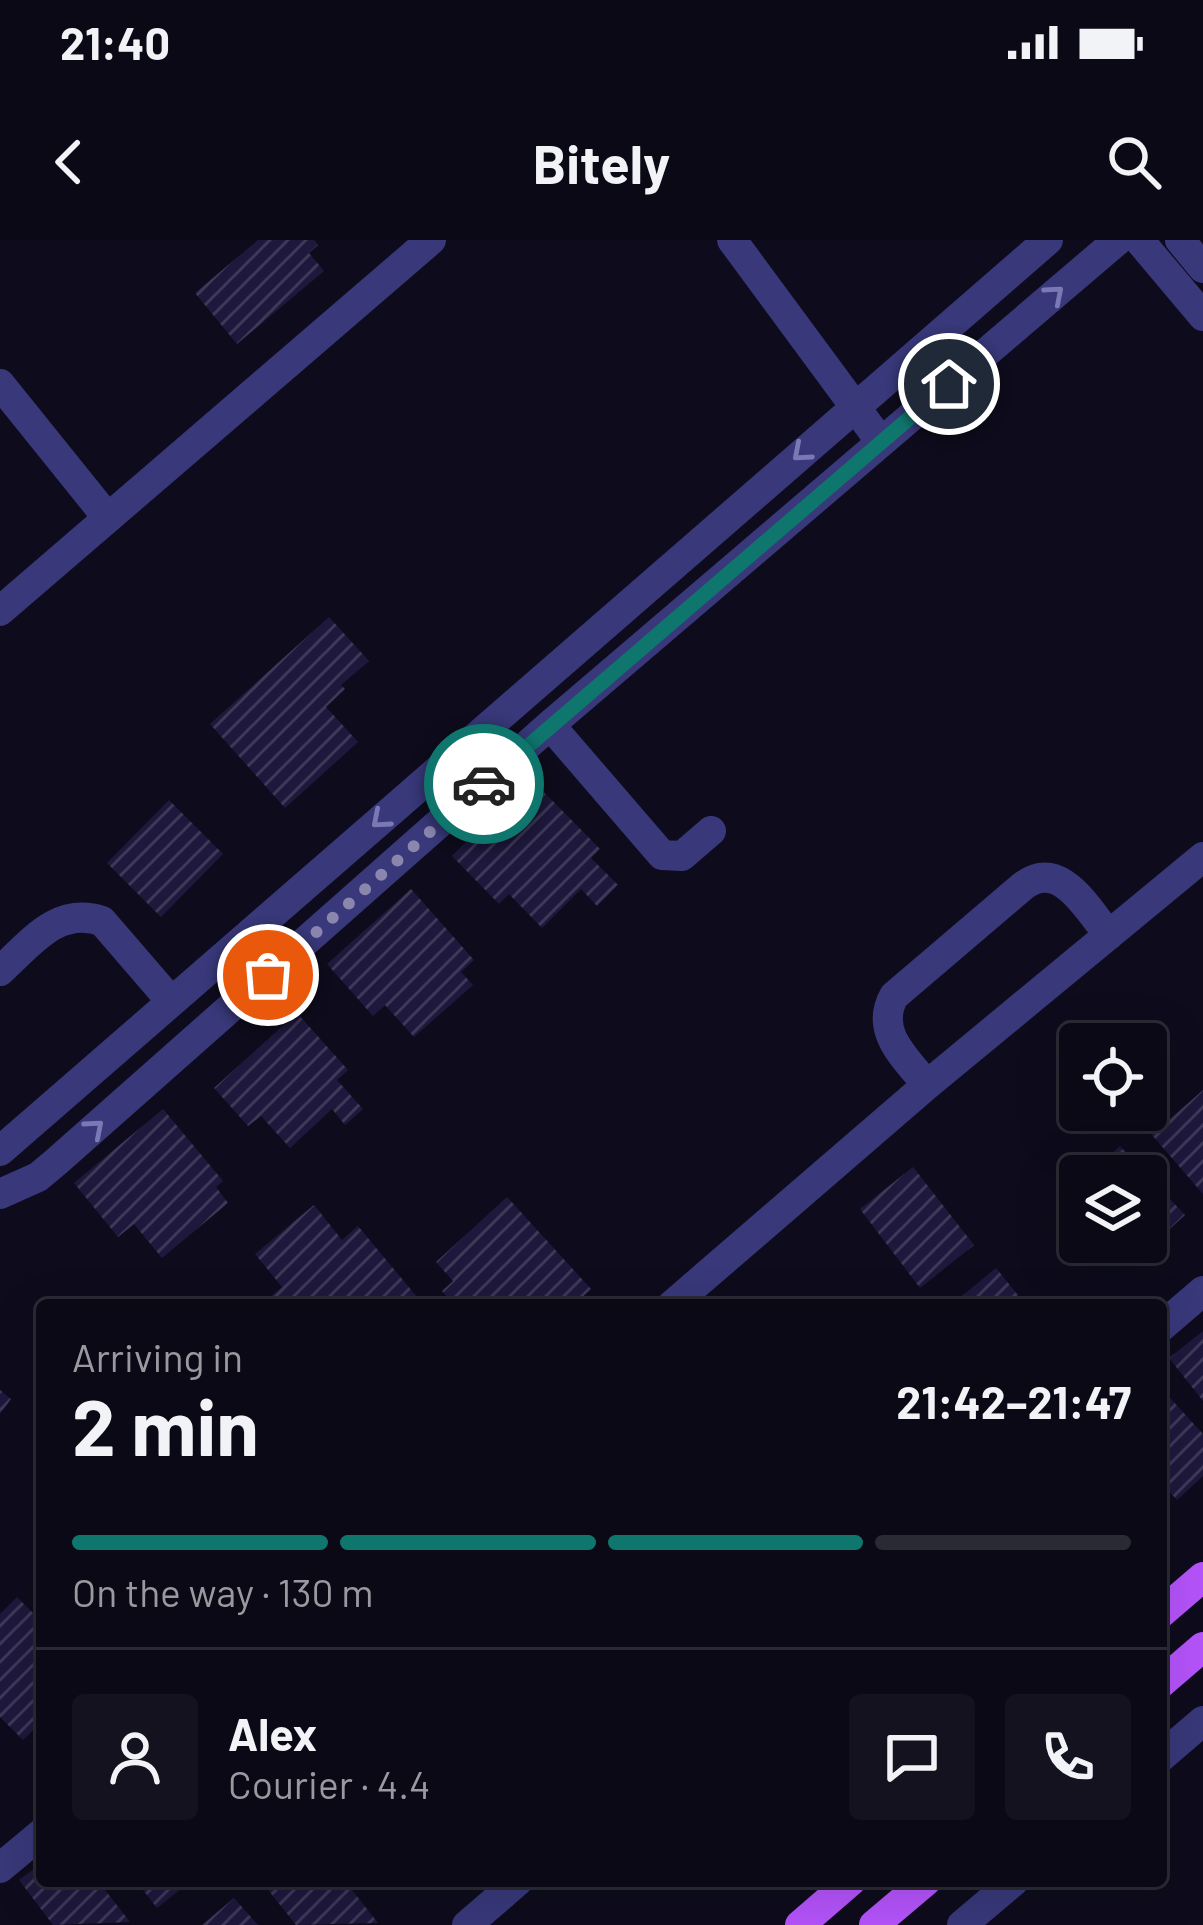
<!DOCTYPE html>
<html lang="en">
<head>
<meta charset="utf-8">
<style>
  :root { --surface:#0a0915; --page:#13121e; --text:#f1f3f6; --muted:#999aa0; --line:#2a2a34; --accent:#0f766e }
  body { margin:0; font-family:Barlow,sans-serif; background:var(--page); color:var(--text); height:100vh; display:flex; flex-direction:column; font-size:45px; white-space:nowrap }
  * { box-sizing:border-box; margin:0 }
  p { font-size:39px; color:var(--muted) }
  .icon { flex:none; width:66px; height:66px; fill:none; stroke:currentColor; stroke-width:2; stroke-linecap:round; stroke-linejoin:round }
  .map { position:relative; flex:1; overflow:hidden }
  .sheet { position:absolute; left:36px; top:1059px; width:1131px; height:588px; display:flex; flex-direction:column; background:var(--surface); border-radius:12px; box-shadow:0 12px 48px #0002,0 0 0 3px var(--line) }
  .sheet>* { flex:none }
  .fabs { position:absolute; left:1059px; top:783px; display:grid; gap:24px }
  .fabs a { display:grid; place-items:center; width:108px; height:108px; border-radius:12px; background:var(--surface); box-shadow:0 12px 48px #0002,0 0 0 3px var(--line); font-size:60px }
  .pin { position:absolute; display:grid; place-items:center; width:102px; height:102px; color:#fff; margin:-51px; border:6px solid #fff; border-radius:50%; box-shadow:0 3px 12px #0007 }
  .courier { position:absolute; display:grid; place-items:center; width:120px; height:120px; margin:-60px; border:9px solid #0f766e; border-radius:50%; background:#fff; color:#222; box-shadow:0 3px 15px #0007 }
  .summary em { font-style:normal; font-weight:700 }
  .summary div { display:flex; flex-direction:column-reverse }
  .summary { display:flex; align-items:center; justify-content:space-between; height:204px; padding:0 36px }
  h1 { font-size:78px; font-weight:700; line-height:90px }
  .bar { display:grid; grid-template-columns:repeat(4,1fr); gap:18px 12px; align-content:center; height:144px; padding:0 36px }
  .bar i { height:15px; border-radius:9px; background:var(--line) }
  .bar .selected { background:var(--accent) }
  .bar p { grid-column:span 4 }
  .line { display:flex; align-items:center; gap:30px; padding:0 36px; border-top:3px solid var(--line) }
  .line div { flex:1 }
  .round { display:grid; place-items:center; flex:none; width:126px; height:126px; border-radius:12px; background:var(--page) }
  .status { display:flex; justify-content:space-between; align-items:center; height:84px; padding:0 60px; background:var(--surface); direction:ltr }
  .status svg { height:33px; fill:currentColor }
  header { display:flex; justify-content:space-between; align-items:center; height:156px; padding:0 36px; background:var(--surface); font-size:54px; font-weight:700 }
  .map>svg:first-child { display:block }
</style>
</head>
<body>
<div class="status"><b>21:40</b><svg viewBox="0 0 49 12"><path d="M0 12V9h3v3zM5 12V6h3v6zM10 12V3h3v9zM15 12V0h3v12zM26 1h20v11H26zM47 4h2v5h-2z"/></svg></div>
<header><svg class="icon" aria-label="back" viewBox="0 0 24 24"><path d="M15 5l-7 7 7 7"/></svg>Bitely<svg class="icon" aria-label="search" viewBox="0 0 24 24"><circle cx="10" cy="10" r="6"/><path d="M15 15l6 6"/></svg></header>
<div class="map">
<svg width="1203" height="1685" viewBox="0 0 1203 1685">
  <defs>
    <pattern id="building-hatch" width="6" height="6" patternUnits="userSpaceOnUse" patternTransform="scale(3)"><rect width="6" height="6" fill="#1e183c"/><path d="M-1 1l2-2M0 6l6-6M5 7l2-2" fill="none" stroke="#3e3859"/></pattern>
  </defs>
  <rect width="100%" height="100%" fill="#0e0c1c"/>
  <path fill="url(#building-hatch)" d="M 258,0 L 314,0 L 318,5 L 309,13 L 324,31 L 237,104 L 195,53 Z
    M 329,377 L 369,421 L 341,445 L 345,449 L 326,467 L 358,502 L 285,568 L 210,484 Z
    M 530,538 L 600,609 L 591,618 L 618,645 L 597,666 L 581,649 L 542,688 L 509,654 L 499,664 L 452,616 Z
    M 169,560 L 223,614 L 161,677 L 107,623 Z
    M 411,649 L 474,720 L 461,732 L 473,745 L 414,797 L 385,765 L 373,776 L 327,724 Z
    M 297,773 L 348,830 L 337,840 L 363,869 L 345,885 L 332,869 L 290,908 L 261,876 L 248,886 L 214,848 Z
    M 1203,850 L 1203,954 L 1152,895 Z
    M 163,869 L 223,941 L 216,947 L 228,963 L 162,1018 L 134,984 L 118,997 L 74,943 Z
    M 1120,906 L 1185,975 L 1137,1019 L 1121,1002 L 1146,1002 L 1146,936 L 1088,936 Z
    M 913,927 L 974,1005 L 920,1048 L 860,969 Z
    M 507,957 L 591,1049 L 574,1065 L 454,1065 L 442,1051 L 453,1041 L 436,1022 Z
    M 314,965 L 342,1000 L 358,986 L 417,1057 L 407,1065 L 275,1065 L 269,1058 L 282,1047 L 255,1014 Z
    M 996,1028 L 1026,1065 L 951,1065 Z
    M 1203,1091 L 1203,1161 L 1169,1118 Z
    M 1161,1148 L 1203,1194 L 1203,1236 L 1177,1260 L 1161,1243 Z
    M 0,1150 L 11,1159 L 0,1174 Z
    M 17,1357 L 33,1373 L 42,1364 L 42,1489 L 38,1485 L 23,1500 L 0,1477 L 0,1374 Z
    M 42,1623 L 42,1641 L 98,1641 L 130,1682 L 53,1685 L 19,1640 Z
    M 136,1641 L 191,1641 L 157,1668 Z
    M 261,1641 L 345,1641 L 378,1683 L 296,1685 Z
    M 234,1658 L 258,1685 L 202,1685 Z"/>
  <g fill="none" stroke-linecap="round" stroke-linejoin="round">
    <path stroke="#38387a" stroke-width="30" d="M 732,0 L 881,202
      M 1139,0 L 1203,76
      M 1180,0 L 1203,28
      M 0,144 L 107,277
      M 0,371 L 431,0
      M 550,485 L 662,615 L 682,616 L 711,591
      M 0,731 C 31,703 57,666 102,681 L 171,761
      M 927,845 C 906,818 874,792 894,756 L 1023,646 C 1061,618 1087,669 1109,695
      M 0,911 L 1048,0
      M 0,954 L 38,937 L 56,922 L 550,485 L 1118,0
      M 672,1065 L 927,845 L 1203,617
      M 1161,1087 L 1203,1051
      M 1161,1517 L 1203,1481
      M 0,1628 L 42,1593
      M 467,1685 L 518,1641
      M 962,1685 L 1014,1641"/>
    <path stroke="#b453fa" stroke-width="30" d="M 1161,1373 L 1203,1337
      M 1161,1443 L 1203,1407
      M 800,1685 L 851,1641
      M 874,1685 L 926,1641"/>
  </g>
  <defs><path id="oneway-chevron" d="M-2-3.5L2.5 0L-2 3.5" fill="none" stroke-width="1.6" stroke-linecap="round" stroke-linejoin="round" transform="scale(3)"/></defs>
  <g stroke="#7b79b5">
    <use href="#oneway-chevron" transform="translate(1055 54) rotate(-41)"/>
    <use href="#oneway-chevron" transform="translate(801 213) rotate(139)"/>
    <use href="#oneway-chevron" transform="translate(380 580) rotate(139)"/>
    <use href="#oneway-chevron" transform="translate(95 888) rotate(-41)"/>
  </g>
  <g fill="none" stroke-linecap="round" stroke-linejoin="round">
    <path stroke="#8a86ae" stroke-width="12" stroke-dasharray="0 21.6" d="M 268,735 L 484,544"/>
    <path stroke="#0f766e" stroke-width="15" d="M 484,544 L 949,144"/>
  </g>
</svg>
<div class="fabs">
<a><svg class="icon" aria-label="locate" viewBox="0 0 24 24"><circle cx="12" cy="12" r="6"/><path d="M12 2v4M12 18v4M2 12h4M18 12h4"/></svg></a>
<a><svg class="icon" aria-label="layers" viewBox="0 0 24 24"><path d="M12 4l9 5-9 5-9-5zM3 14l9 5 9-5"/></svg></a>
</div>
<div class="pin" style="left:268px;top:735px;background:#ea580c"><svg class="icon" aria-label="bag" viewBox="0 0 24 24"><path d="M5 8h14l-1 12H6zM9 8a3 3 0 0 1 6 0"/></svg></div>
<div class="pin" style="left:949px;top:144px;background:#1f2937"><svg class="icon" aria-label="home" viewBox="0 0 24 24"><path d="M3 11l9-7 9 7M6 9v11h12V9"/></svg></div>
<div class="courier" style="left:484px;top:544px"><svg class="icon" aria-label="car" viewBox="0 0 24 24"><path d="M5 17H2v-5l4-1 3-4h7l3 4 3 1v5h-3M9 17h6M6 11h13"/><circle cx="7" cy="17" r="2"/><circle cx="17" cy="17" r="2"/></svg></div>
<section class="sheet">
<div class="summary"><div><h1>2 min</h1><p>Arriving in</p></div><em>21:42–21:47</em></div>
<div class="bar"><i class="selected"></i><i class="selected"></i><i class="selected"></i><i></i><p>On the way · 130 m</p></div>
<div class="line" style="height:216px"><a class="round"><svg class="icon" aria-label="person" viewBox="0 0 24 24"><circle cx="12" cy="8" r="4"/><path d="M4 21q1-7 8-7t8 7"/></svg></a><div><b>Alex</b><p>Courier · 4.4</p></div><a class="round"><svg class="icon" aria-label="chat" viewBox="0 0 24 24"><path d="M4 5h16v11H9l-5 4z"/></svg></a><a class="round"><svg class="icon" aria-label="phone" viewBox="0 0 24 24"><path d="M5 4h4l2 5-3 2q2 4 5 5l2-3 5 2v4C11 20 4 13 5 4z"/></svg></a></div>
</section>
</div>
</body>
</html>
